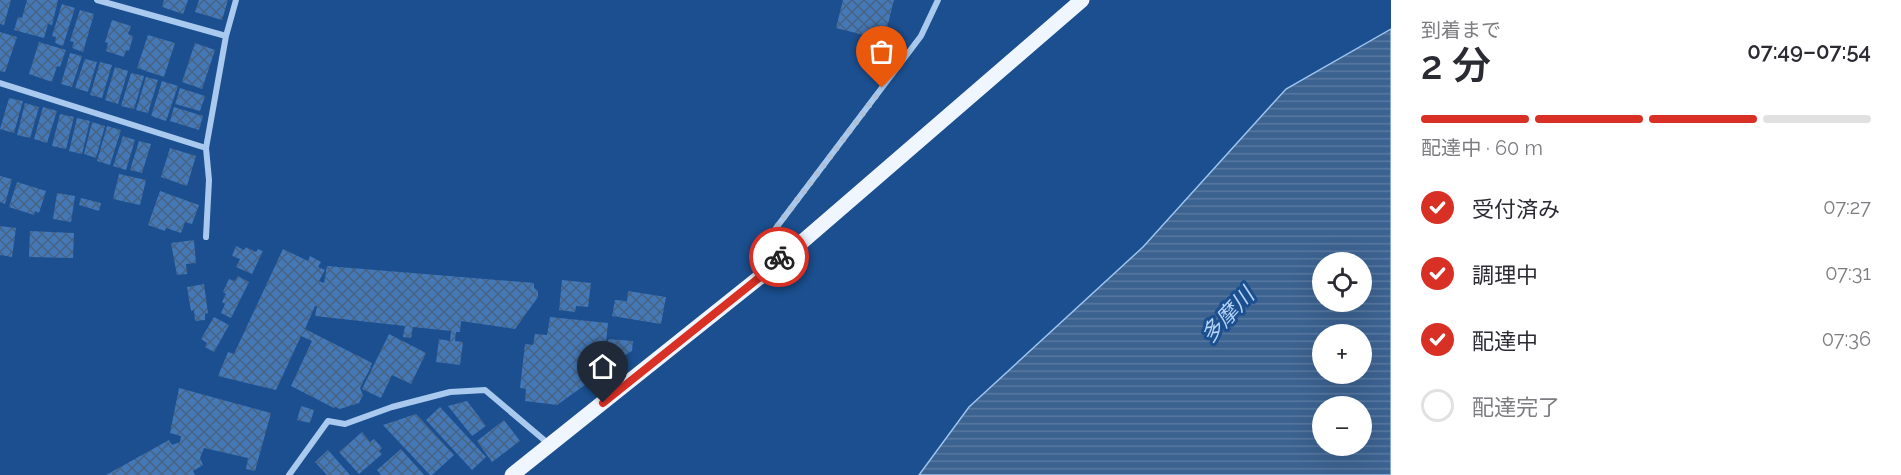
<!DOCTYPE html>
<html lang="ja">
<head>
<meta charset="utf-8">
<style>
  :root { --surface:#fff; --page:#f2f2f3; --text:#2b2b33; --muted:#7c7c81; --line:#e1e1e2; --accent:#d93025 }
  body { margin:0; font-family:Raleway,"Noto Sans JP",sans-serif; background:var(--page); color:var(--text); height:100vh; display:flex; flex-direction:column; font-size:22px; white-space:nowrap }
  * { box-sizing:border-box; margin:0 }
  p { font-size:20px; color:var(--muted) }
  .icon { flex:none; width:33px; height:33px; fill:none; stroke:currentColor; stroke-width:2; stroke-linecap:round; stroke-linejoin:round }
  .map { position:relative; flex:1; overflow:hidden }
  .panel { display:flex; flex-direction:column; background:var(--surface); width:510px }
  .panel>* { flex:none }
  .fabs { position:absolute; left:1312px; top:252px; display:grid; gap:12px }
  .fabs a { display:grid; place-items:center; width:60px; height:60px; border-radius:50%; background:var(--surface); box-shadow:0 6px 24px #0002; font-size:30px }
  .pin { position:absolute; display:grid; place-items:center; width:51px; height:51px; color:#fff; margin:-62px -26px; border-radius:50% 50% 50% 0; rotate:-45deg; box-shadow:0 0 6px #0007 }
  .pin .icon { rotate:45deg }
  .courier { position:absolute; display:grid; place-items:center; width:60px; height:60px; margin:-30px; border:4px solid #d93025; border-radius:50%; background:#fff; color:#222; box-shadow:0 2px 8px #0007 }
  .head em { font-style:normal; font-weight:600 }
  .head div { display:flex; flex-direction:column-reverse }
  .head { display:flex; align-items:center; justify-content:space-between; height:102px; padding:0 30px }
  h1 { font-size:39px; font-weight:600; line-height:45px }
  .bar { display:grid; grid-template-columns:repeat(4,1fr); gap:9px 6px; align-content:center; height:72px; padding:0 30px }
  .bar i { height:8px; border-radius:4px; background:var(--line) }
  .bar .active { background:var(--accent) }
  .bar p { grid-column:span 4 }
  ol { padding:0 30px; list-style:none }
  li { display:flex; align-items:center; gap:18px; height:66px }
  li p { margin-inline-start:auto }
  li .icon { padding:6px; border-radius:50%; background:var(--accent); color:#fff; stroke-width:4 }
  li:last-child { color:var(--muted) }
  li i { width:33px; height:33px; border:3px solid var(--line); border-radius:50% }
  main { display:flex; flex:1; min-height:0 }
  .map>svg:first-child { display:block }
</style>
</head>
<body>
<main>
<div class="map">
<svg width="1391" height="475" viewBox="0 0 1391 475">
  <defs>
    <pattern id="water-rules" width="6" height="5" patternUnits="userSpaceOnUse" patternTransform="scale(1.5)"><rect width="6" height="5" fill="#3c6290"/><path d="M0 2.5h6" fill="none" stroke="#597aa1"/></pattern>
    <pattern id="building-cross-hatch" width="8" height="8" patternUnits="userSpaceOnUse" patternTransform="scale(1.5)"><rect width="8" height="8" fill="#4478b7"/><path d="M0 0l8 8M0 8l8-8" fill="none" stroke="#486282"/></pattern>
  </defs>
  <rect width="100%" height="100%" fill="#1b4f8f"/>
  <path fill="url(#water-rules)" stroke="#9cc4f0" stroke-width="1.5" fill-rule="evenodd" d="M 1391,29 L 1391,475 L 919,475 L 969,407 L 1143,247 L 1286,89 ZM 1323,262 L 1362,262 L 1362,302 L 1323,302 ZM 1323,334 L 1362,334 L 1362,374 L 1323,374 ZM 1323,406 L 1362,406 L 1362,446 L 1323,446 Z"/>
  <path fill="url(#building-cross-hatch)" d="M 0,0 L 11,0 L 4,25 L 0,24 Z
    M 27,0 L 58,0 L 52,25 L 48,24 L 44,38 L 14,30 L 18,17 L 22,18 Z
    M 164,0 L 188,0 L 183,14 L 162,7 Z
    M 199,0 L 228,0 L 222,20 L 195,12 Z
    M 843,0 L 894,0 L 884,40 L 836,28 Z
    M 62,4 L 75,8 L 63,46 L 55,43 L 56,37 L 52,36 Z
    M 80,10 L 94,14 L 83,52 L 72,48 L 74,42 L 70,41 Z
    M 112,20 L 131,26 L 128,34 L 133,36 L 129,51 L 126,50 L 124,57 L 106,51 L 108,43 L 105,42 Z
    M 0,32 L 17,37 L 5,72 L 0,71 Z
    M 148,35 L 175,43 L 164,77 L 137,68 Z
    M 39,42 L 66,50 L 60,67 L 57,66 L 52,82 L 29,74 Z
    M 195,43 L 215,50 L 202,89 L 182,82 Z
    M 70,53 L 82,56 L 72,87 L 61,84 Z
    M 85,59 L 97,62 L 88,92 L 75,88 Z
    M 100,62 L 112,65 L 102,98 L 90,95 Z
    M 115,67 L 128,71 L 118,104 L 105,100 Z
    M 131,73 L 144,76 L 134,109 L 121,106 Z
    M 146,77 L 158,80 L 148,113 L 136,110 Z
    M 162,81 L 178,86 L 166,121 L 151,116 Z
    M 180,88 L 205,96 L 200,111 L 175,104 Z
    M 9,98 L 23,101 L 14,133 L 0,129 Z
    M 25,103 L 39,107 L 30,138 L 17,135 Z
    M 43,107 L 57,111 L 47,143 L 34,139 Z
    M 174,107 L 203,116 L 199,130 L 170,121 Z
    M 60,114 L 74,117 L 66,149 L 52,146 Z
    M 77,118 L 90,121 L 82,154 L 69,151 Z
    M 92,122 L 105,126 L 96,158 L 84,154 Z
    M 107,126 L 121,130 L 110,165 L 97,161 Z
    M 123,136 L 135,140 L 126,170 L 113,166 Z
    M 139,141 L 151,144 L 142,173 L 130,170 Z
    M 170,148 L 196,156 L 187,186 L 161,177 Z
    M 119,174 L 146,180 L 140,205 L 113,199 Z
    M 0,176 L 12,179 L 5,204 L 0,202 Z
    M 17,182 L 46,191 L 39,213 L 35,211 L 34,215 L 9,207 Z
    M 160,191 L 199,205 L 192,224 L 185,222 L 181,233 L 166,228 L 165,231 L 148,225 Z
    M 57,193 L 75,196 L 71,222 L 53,219 Z
    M 81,198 L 101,203 L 99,211 L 79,205 Z
    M 0,226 L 16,228 L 12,257 L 0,255 Z
    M 30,231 L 74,233 L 73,258 L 29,257 Z
    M 194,240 L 196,263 L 186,264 L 187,274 L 177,275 L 171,243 Z
    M 236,246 L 244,250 L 246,247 L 256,252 L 258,249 L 263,251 L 252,274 L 236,267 L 240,259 L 232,256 Z
    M 283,249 L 308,261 L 310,256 L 321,262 L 318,267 L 325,270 L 319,281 L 324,283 L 327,266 L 534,283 L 534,288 L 538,291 L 538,297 L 515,329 L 461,321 L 460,332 L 456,332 L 455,341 L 463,342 L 460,365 L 436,362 L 439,339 L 450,341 L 451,331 L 413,327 L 411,338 L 403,337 L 405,326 L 315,316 L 317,306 L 315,306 L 305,329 L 372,363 L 370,367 L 371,367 L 360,388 L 363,395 L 359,403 L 340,409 L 335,407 L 334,408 L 291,386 L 312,341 L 301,336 L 276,390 L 218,376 L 228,352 L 234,354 Z
    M 238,276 L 249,282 L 231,318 L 221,313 L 225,304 L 222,302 L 226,294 L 223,292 L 229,279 L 235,281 Z
    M 562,280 L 591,283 L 588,307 L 576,306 L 575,312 L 559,310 Z
    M 204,284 L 208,313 L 205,314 L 205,320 L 195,321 L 194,310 L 191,311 L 187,287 Z
    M 628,291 L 666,297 L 661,324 L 612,316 L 615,300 L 627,301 Z
    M 214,317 L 229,325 L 214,352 L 205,347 L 207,343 L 201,339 Z
    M 550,317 L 608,323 L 603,372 L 557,405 L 525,401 L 526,389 L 520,388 L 525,344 L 533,345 L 535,334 L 547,335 Z
    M 389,334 L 426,353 L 411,384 L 392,375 L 381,398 L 362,389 Z
    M 608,339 L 633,341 L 632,351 L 605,367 Z
    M 179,388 L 271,413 L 255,471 L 246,469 L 248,458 L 204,448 L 200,458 L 203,465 L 193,471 L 195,475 L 106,475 L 169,440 L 172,445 L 180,442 L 181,436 L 170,433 Z
    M 467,401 L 486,426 L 472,436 L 448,406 Z
    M 301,406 L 314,410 L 310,423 L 297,420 Z
    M 440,407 L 486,457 L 472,470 L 426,420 Z
    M 416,414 L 454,455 L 432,475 L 430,475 L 383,425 Z
    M 504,420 L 520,441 L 492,462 L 477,441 Z
    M 362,432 L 370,442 L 374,439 L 382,448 L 379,451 L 382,454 L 359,474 L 339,452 Z
    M 401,449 L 424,475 L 381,475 L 377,470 Z
    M 328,450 L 350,475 L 327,475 L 315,462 Z"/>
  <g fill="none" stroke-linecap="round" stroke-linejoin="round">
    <path stroke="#a9c9ee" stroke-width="6" d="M 97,0 L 226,36
      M 0,83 L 206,148
      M 206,237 L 209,180 L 206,148 L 226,36 L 236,0
      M 780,261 L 775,239 L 776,228 L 921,36 L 938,0
      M 289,475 L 328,421 L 345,424 L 392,407 L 450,392 L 485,390 L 550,445"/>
    <path stroke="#f0f6ff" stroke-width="15" d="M 512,475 L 780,261 L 1082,0"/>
  </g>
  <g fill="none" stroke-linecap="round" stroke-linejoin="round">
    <path stroke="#afc1d8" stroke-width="6" stroke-dasharray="0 10.8" d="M 779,257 L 775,240 L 776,228 L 882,88"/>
    <path stroke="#d93025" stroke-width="8" d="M 603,403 L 780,261 L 779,257"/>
  </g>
  <g text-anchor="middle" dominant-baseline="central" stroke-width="6" stroke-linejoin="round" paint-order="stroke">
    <g font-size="22" font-style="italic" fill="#b5d3f5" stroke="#1b4f8f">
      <text transform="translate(1227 315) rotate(-47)">多摩川</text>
    </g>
  </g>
</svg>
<div class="fabs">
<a><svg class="icon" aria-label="locate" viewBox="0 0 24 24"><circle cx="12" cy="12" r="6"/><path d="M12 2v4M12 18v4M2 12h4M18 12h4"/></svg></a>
<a>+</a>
<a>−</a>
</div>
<div class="pin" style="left:882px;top:88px;background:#ea580c"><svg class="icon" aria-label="bag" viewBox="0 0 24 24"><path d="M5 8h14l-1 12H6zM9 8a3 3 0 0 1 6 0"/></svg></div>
<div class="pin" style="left:603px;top:403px;background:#1f2937"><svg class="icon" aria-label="home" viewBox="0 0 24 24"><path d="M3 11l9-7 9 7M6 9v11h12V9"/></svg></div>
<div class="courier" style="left:779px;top:257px"><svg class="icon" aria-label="bike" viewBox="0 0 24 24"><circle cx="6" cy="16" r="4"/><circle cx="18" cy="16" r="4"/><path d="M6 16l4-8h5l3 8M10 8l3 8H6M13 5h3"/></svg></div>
</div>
<section class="panel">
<div class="head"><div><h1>2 分</h1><p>到着まで</p></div><em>07:49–07:54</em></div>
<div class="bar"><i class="active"></i><i class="active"></i><i class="active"></i><i></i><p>配達中 · 60 m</p></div>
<ol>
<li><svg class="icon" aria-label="check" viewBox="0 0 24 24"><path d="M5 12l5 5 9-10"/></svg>受付済み<p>07:27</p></li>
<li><svg class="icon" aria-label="check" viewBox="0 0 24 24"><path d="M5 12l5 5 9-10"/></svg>調理中<p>07:31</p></li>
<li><svg class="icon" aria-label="check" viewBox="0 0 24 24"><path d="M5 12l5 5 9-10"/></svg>配達中<p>07:36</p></li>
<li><i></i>配達完了</li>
</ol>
</section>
</main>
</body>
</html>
